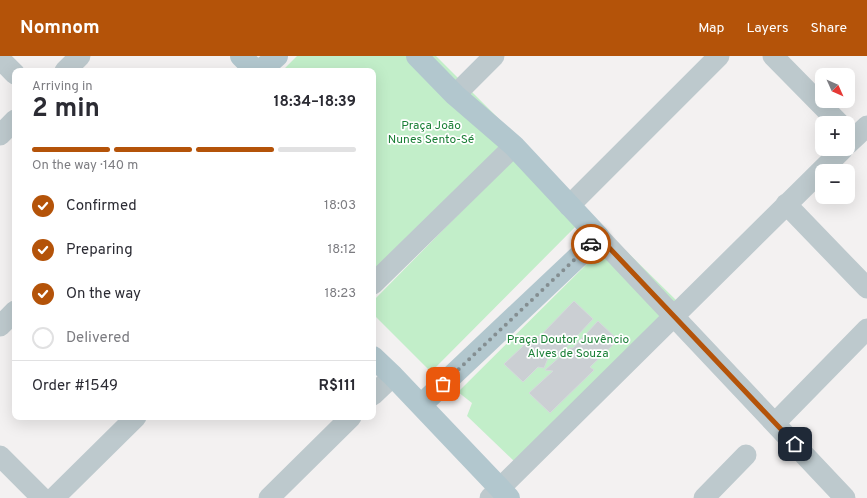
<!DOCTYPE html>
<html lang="en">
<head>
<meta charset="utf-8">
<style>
  :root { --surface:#fff; --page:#f2f2f3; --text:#2b2b33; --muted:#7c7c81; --line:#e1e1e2; --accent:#b45309 }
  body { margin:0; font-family:Overpass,sans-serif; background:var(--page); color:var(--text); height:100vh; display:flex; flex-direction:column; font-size:15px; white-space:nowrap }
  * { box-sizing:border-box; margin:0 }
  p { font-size:13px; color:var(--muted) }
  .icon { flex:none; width:22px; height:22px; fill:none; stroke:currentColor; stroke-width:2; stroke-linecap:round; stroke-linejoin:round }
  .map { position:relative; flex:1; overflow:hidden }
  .drawer { position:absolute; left:12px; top:12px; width:364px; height:352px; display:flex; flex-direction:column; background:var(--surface); border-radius:8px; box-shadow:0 4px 16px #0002 }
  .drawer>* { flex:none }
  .needle { width:26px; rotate:135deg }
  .buttons { position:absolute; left:815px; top:12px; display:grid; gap:8px }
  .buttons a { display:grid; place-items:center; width:40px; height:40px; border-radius:8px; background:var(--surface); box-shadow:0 4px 16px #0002; font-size:20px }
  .pin { position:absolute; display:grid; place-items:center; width:34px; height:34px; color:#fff; margin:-17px; border-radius:8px; box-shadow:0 2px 6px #0006 }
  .courier { position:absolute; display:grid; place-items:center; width:40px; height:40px; margin:-20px; border:3px solid #b45309; border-radius:50%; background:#fff; color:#222; box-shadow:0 1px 5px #0007 }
  .overview em { font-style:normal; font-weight:700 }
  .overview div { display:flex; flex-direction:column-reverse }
  .overview { display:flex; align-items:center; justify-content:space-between; height:68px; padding:0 20px }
  h1 { font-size:26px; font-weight:700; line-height:30px }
  .bar { display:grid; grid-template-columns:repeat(4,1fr); gap:6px 4px; align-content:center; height:48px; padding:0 20px }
  .bar i { height:5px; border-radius:3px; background:var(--line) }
  .bar .on { background:var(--accent) }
  .bar p { grid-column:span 4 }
  .line { display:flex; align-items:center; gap:10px; padding:0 20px; border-top:1px solid var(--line) }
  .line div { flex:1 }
  ol { padding:0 20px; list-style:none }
  li { display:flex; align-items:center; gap:12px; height:44px }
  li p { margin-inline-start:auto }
  li .icon { padding:4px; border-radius:50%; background:var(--accent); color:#fff; stroke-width:4 }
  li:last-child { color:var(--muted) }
  li i { width:22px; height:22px; border:2px solid var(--line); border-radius:50% }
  header { display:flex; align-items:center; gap:24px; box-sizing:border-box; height:56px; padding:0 20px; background:var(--accent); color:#fff }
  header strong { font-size:19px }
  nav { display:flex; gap:22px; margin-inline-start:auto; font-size:14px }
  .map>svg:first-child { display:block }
</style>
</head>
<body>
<header>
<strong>Nomnom</strong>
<nav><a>Map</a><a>Layers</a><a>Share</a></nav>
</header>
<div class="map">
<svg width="867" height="442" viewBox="0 0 867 442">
  <rect width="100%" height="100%" fill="#f3f1f1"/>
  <path fill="#c2eec9" d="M 297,0 L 436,0 L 513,77 L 373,217 L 373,15 L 282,15 Z
    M 524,92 L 589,157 L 431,316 L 373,258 L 373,245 Z
    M 613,182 L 678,246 L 516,407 L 467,360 L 472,347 L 458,336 Z"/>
  <path fill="#cbcfd3" stroke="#d5d9dc" d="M 574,245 L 593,263 L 558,300 L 548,302 L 544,312 L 538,311 L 523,326 L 504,308 L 523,290 L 525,281 L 529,287 L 535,281 L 540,280 Z
    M 598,265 L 618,284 L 590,311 L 594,314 L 550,357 L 529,337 L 553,315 L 545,314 L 570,292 L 573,292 Z"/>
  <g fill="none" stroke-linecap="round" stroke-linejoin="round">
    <path stroke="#bdc9cd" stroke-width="21" d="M 773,0 L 839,67
      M 0,3 L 15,18
      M 65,15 L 80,0
      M 455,39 L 494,0
      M 0,79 L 15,64
      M 848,88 L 867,70
      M 786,148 L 867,232
      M 569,150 L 719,0
      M 599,181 L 845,442
      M 373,228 L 514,90
      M 0,270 L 15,255
      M 373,339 L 393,320
      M 775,367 L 867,273
      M 0,400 L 42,442
      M 54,442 L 136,361
      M 269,442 L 351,361
      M 490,442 L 843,93
      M 704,442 L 746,399"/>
    <path stroke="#b2c7ce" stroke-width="22" d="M 241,0 L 256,15
      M 417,0 L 455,39 L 514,90 L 599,181 L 421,349
      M 260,15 L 277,0
      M 373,301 L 393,320 L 509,442"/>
  </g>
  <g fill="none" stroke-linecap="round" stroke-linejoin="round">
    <path stroke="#848e91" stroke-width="4" stroke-dasharray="0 7.2" d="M 443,328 L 591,188"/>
    <path stroke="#b45309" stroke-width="5" d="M 591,188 L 599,181 L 795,388"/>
  </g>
  <g text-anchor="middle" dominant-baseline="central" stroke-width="3.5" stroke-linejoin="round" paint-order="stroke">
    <g font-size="12" fill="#1a7f36" stroke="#fff">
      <text x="431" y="70">Praça João<tspan x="431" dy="14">Nunes Sento-Sé</tspan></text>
      <text x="568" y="284">Praça Doutor Juvêncio<tspan x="568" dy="14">Alves de Souza</tspan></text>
    </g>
  </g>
</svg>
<div class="buttons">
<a><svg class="needle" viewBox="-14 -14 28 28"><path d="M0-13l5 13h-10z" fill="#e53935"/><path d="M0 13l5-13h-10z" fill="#7c7c81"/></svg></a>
<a>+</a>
<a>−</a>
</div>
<div class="pin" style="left:443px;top:328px;background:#ea580c"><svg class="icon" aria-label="bag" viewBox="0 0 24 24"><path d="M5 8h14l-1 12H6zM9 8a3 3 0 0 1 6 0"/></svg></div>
<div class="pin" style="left:795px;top:388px;background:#1f2937"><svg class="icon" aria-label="home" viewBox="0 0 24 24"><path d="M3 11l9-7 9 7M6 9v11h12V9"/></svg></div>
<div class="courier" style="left:591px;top:188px"><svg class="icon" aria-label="car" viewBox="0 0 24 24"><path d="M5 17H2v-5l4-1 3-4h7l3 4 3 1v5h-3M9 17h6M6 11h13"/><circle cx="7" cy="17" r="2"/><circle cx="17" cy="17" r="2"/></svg></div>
<section class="drawer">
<div class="overview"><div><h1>2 min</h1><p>Arriving in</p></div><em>18:34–18:39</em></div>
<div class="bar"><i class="on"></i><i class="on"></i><i class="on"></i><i></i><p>On the way · 140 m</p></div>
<ol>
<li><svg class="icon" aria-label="check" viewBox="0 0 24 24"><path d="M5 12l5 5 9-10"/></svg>Confirmed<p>18:03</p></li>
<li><svg class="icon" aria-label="check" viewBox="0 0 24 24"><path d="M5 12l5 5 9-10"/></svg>Preparing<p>18:12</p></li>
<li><svg class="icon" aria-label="check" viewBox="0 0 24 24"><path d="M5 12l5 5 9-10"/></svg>On the way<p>18:23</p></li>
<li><i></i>Delivered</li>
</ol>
<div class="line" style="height:52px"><div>Order #1549</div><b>R$111</b></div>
</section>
</div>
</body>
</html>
